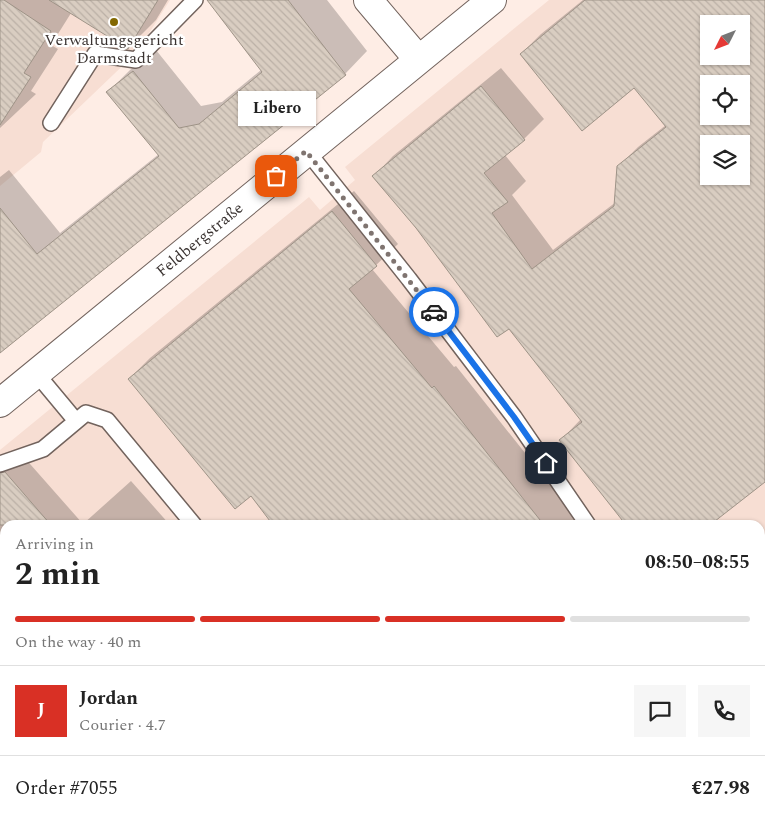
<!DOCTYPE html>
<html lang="en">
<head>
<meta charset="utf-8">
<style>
  :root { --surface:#fff; --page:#f6f6f6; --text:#222; --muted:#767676; --line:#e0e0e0; --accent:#d93025 }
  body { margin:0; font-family:Spectral,serif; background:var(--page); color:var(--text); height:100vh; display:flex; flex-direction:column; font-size:19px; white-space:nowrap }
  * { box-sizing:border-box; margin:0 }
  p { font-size:16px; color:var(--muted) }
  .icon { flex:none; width:28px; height:28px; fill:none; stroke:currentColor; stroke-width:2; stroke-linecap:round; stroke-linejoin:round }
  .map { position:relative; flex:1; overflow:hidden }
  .drawer { position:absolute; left:0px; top:520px; width:765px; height:311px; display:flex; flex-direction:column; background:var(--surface); border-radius:15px 15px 0 0; box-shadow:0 1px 4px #0004 }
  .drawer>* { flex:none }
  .needle { width:32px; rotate:228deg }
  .tools { position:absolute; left:700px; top:15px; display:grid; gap:10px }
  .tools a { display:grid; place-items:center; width:50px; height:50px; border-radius:0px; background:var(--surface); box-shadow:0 1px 4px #0004; font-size:25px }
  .pin { position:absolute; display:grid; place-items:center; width:42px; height:42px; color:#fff; margin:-21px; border-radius:10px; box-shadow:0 2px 8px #0006 }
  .courier { position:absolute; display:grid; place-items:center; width:50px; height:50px; margin:-25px; border:4px solid #1a73e8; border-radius:50%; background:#fff; color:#222; box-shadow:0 1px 6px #0007 }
  .bubble { position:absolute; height:35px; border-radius:0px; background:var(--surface); box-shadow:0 1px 4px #0004; font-size:16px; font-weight:700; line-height:35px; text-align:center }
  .overview em { font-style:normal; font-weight:700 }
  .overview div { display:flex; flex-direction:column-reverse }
  .overview { display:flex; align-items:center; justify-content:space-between; height:85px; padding:0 15px }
  h1 { font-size:32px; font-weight:700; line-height:38px }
  .bar { display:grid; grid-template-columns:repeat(4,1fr); gap:8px 5px; align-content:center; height:60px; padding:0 15px }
  .bar i { height:6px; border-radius:4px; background:var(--line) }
  .bar .on { background:var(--accent) }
  .bar p { grid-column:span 4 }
  .line { display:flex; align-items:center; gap:12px; padding:0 15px; border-top:1px solid var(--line) }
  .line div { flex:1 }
  .round { display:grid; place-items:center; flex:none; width:52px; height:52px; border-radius:0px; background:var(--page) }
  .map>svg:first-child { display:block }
</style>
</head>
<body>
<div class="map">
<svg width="765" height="831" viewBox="0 0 765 831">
  <defs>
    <pattern id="building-back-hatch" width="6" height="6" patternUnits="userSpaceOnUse" patternTransform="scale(1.25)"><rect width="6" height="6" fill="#d9cdc1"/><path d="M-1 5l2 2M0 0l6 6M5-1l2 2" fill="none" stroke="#bbb0a6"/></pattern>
  </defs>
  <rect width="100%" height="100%" fill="#feede5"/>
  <path fill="#f7ded3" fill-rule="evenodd" d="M 0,0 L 170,0 L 137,52 L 43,142 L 41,152 L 0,186 Z
    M 549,0 L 765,0 L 765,831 L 0,831 L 0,450 L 309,197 L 320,210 L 355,180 L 345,167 ZM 709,24 L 741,24 L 741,56 L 709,56 ZM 709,84 L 741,84 L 741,116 L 709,116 ZM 709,144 L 741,144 L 741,176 L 709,176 ZM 5,525 L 760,525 L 760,826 L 5,826 Z"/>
  <path fill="#0003" fill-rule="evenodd" d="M 0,0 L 75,0 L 78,2 L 51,45 L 58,49 L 31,91 L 36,94 L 0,128 Z
    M 85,0 L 168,0 L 156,20 L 128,48 Z
    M 225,0 L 327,0 L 367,51 L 345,74 L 0,350 L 0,177 L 9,170 L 60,233 L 159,154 L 108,92 L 130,70 L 156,50 L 201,106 L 222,102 L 261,70 Z
    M 583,0 L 765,0 L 765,480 L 708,525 L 627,525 L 561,440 L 581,419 L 509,327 L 417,227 L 374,176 L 393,156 L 501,68 L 544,119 L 524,139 L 505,155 L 526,181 L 512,195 L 553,250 L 616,202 L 618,167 L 638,147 L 666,125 L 634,87 L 521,54 L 541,34 ZM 709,24 L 741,24 L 741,56 L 709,56 ZM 709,84 L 741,84 L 741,116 L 709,116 ZM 709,144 L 741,144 L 741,176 L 709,176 Z
    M 354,191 L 398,244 L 372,269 L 454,367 L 456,366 L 582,525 L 275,525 L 251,495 L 129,379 L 150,358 Z
    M 23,456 L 83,524 L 131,481 L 170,525 L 5,525 L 5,810 L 0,814 L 0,476 Z
    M 765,594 L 765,683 L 760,687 L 760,597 Z
    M 0,820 L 5,820 L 5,826 L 42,826 L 45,831 L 0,831 Z
    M 190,826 L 282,826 L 286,831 L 184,831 Z"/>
  <path fill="url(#building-back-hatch)" stroke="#9e9387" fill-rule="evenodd" d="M 0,0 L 4,0 L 51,31 L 24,73 L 31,77 L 0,125 Z
    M 49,0 L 158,0 L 128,49 Z
    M 207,0 L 288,0 L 346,75 L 0,353 L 0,208 L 37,254 L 159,156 L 106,92 L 133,71 L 179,128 L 199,124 L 262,72 Z
    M 585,0 L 765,0 L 765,482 L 710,525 L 626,525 L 559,440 L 582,422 L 509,329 L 497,337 L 416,228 L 372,176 L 481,86 L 525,140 L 484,173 L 508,202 L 492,213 L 532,269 L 614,206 L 617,166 L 666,127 L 634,88 L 582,131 L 520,54 ZM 709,24 L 741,24 L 741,56 L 709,56 ZM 709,84 L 741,84 L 741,116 L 709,116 ZM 709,144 L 741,144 L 741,176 L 709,176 Z
    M 332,211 L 377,266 L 349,289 L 432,388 L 434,386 L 544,525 L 273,525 L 251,496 L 235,509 L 128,379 Z
    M 5,472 L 51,525 L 0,525 L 0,473 Z"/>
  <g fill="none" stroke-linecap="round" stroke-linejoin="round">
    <defs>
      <path id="lane" d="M 51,123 L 95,54 L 136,60 L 195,0
        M 307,151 L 409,279 L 514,417 L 588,525
        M 36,373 L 76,421
        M 0,464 L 43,449 L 86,413 L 107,420 L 194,525
        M 760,777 L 765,785
        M 362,831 L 368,826"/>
      <g id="street">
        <path d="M 368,0 L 418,59"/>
        <path id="s1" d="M 0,403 L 492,0"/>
      </g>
    </defs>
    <use href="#lane" stroke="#72635d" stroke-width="18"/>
    <use href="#street" stroke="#72635d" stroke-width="30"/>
    <use href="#lane" stroke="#fff" stroke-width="15"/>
    <use href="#street" stroke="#fff" stroke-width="28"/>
  </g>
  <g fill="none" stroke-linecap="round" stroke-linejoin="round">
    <path stroke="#7f7470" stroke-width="5" stroke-dasharray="0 9" d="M 276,176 L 306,151 L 434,312"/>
    <path stroke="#1a73e8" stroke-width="6" d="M 434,312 L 514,417 L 546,463"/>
  </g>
  <circle fill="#836801" stroke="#fff" stroke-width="2" cx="114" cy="22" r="5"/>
  <g text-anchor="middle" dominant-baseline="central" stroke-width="4.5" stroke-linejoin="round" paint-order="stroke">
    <g font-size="16" fill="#3a3331" stroke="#fff">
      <text x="114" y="40">Verwaltungsgericht<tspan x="114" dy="18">Darmstadt</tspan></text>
    </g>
    <g font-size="16" fill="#3a3331" stroke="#fff">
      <text stroke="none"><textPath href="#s1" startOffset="258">Feldbergstraße</textPath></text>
    </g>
  </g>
</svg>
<div class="tools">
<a><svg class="needle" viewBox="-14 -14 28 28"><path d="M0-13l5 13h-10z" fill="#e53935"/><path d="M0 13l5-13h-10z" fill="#767676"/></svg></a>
<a><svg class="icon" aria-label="locate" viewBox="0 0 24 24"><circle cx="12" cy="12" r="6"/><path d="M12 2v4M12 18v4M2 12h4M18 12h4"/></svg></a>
<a><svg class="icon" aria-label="layers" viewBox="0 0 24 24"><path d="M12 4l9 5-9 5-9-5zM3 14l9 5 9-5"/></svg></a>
</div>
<div class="pin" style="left:276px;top:176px;background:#ea580c"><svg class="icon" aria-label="bag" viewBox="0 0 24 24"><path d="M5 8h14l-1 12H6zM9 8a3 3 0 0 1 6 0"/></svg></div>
<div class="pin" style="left:546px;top:463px;background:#1f2937"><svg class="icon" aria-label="home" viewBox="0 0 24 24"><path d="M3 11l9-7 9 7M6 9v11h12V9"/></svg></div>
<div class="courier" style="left:434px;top:312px"><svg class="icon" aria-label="car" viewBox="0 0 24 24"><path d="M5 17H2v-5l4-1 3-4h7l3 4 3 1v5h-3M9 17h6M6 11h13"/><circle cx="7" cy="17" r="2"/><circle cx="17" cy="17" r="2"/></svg></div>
<div class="bubble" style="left:238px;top:91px;width:78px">Libero</div>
<section class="drawer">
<div class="overview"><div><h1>2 min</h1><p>Arriving in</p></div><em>08:50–08:55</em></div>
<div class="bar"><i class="on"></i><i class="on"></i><i class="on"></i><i></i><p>On the way · 40 m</p></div>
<div class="line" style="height:90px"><b class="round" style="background:var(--accent);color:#fff">J</b><div><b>Jordan</b><p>Courier · 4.7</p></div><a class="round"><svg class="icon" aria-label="chat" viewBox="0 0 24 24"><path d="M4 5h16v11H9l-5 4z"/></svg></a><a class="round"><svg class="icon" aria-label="phone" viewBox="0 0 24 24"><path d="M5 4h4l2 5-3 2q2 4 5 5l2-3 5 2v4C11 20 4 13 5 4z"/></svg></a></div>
<div class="line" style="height:65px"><div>Order #7055</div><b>€27.98</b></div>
</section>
</div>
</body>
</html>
